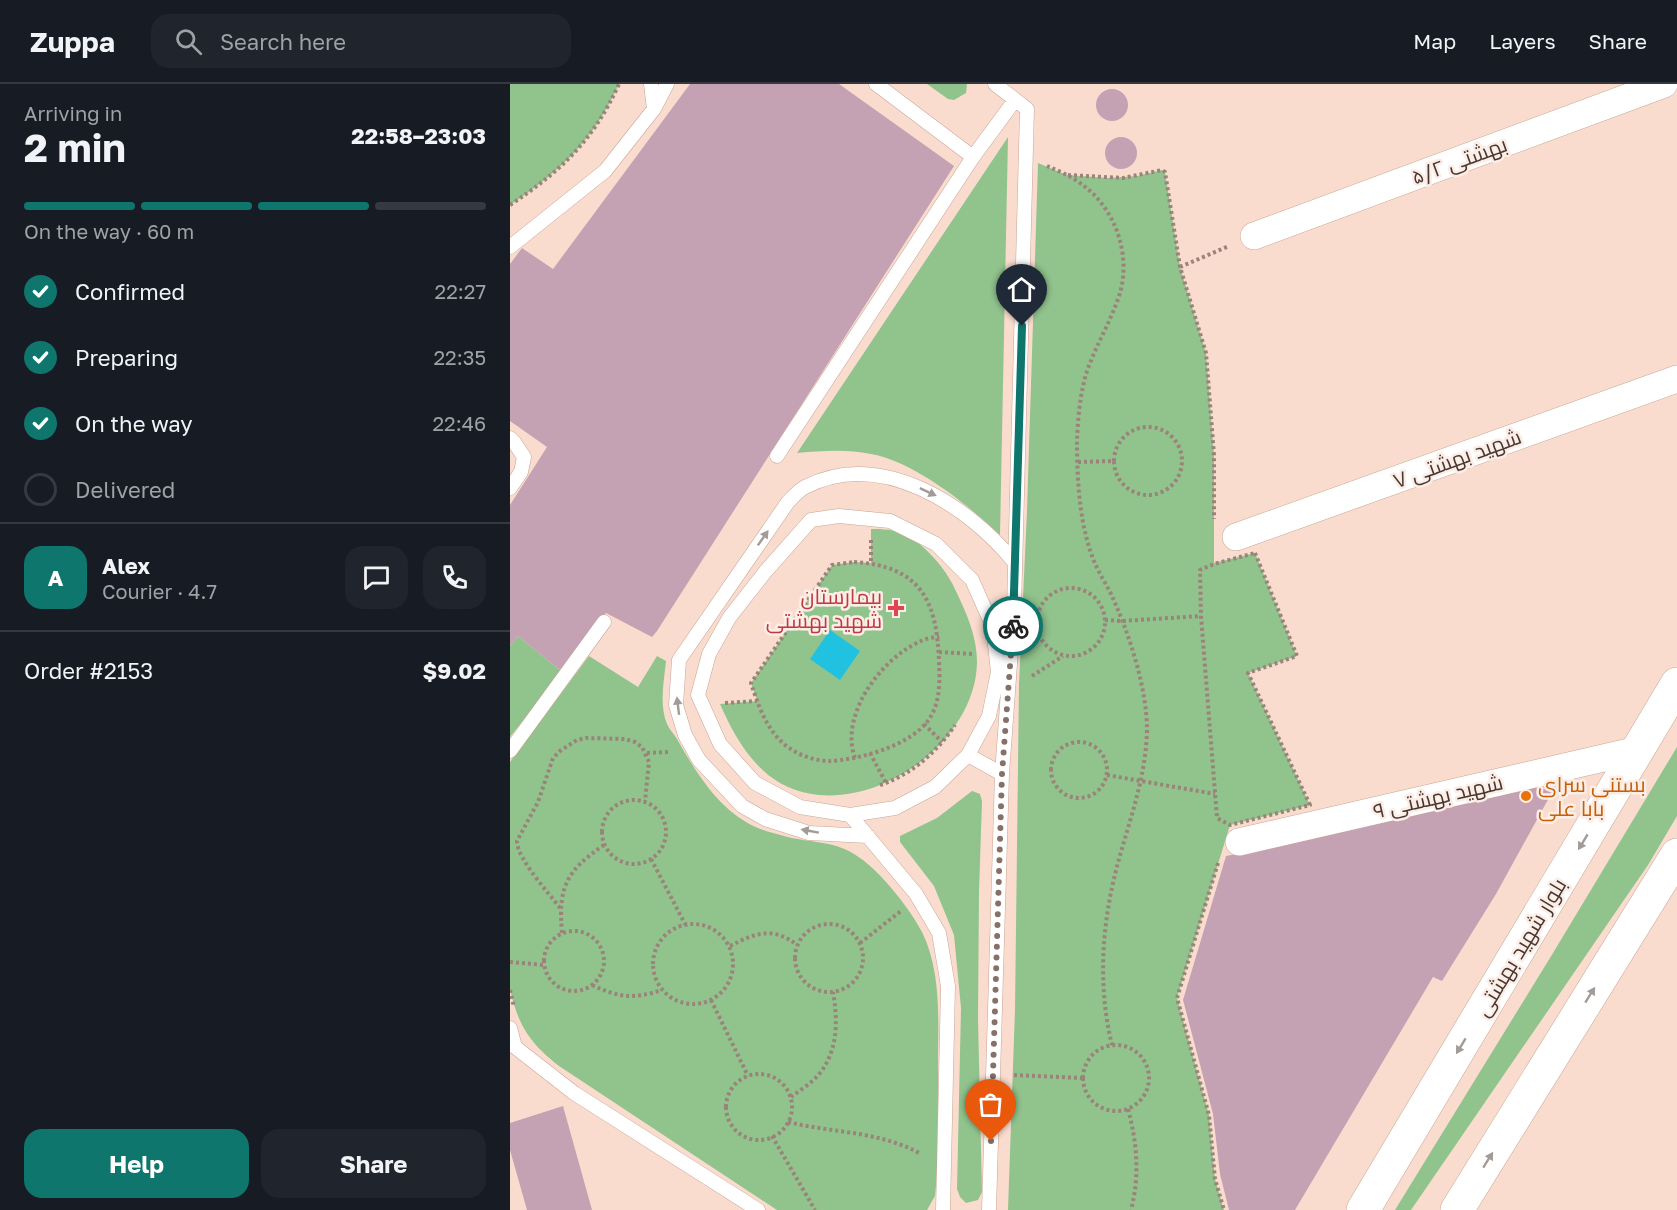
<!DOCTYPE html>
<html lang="en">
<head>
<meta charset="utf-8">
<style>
  :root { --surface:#171b24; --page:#20242c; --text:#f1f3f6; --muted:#9ea1a6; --line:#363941; --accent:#0f766e }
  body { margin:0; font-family:"Golos Text",Cairo,sans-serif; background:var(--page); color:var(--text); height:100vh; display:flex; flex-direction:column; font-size:22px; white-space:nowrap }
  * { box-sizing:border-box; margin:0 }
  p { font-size:20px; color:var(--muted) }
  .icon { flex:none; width:33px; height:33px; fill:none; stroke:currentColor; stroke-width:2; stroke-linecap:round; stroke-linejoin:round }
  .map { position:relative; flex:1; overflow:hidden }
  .details { display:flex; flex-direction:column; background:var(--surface); width:510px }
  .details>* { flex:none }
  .pin { position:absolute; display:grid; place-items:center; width:51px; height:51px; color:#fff; margin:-62px -26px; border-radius:50% 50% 50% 0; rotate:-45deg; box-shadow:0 0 6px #0007 }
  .pin .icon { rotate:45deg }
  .courier { position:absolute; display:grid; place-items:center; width:60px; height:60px; margin:-30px; border:4px solid #0f766e; border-radius:50%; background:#fff; color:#222; box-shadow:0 2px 8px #0007 }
  .head em { font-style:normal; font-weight:700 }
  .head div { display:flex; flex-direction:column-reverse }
  .head { display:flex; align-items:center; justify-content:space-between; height:102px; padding:0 24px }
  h1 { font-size:39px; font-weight:700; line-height:45px }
  .bar { display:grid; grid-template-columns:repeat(4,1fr); gap:9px 6px; align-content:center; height:72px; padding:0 24px }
  .bar i { height:8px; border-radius:4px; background:var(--line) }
  .bar .selected { background:var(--accent) }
  .bar p { grid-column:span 4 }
  .line { display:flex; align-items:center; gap:15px; padding:0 24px; border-top:2px solid var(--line) }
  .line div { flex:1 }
  .round { display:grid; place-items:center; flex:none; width:63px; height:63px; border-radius:18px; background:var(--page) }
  ol { padding:0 24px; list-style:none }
  li { display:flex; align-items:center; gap:18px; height:66px }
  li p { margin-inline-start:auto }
  li .icon { padding:6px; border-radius:50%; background:var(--accent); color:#fff; stroke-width:4 }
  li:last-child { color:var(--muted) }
  li i { width:33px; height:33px; border:3px solid var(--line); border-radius:50% }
  .button { display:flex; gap:12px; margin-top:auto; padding:12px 24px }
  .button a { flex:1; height:69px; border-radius:18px; background:var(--accent); color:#fff; font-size:24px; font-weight:700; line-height:69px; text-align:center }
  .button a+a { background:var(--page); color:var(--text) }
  header { display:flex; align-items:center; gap:36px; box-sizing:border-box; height:84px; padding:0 30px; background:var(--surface); border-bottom:2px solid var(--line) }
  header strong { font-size:28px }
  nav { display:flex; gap:33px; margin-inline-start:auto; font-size:21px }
  .search { width:420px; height:54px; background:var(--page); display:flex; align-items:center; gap:15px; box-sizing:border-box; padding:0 21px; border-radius:18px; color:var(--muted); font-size:22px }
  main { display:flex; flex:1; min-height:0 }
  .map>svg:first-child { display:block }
</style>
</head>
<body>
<header>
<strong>Zuppa</strong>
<div class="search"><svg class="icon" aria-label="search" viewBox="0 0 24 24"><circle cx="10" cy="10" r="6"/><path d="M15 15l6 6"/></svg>Search here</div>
<nav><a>Map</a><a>Layers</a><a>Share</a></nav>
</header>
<main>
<section class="details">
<div class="head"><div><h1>2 min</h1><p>Arriving in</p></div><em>22:58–23:03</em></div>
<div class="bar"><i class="selected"></i><i class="selected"></i><i class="selected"></i><i></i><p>On the way · 60 m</p></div>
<ol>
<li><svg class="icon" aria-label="check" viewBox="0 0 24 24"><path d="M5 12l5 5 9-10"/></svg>Confirmed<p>22:27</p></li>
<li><svg class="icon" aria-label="check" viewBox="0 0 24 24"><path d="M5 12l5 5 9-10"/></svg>Preparing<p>22:35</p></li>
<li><svg class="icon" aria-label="check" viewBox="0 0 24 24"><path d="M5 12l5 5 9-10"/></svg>On the way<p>22:46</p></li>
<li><i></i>Delivered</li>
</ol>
<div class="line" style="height:108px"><b class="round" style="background:var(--accent);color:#fff">A</b><div><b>Alex</b><p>Courier · 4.7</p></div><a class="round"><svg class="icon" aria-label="chat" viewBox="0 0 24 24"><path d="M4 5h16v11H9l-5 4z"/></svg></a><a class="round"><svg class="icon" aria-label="phone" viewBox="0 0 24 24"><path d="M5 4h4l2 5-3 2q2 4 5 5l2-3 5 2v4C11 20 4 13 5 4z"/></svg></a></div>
<div class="line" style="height:78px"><div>Order #2153</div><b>$9.02</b></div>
<div class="button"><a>Help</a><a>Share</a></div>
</section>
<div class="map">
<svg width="1167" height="1126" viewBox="0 0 1167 1126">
  <rect width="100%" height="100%" fill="#fadcce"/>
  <path fill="#91c38d" d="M 0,0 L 109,0 C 83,57 51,87 0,121 Z
    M 417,0 L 457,0 L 456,9 L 444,16 L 438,15 Z
    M 498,53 L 490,451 C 458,421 405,378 361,370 C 336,365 312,367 287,369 Z
    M 528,79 L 557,91 L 598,94 L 627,92 L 652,86 L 655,88 L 670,183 L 696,269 L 704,371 L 704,479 L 745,469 L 787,572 L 738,589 L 800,721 L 720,741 L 667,914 L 699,1031 L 705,1095 L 714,1126 L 498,1126 L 505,925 L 509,600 L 517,427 Z
    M 361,445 C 370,445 380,445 388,448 C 410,455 433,481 443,501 C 455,526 467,550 467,578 C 466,662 355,737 278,703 C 244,688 224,652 210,620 L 247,617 L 241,599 L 322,481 L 344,478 L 361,479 Z
    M 8,552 L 52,588 L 0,653 L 0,562 Z
    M 79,572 L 128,603 L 147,572 L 156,577 C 154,597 149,621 157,640 C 159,645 164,650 167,655 C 184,685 205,720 236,738 C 247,745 262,749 274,752 C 298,759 322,756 344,770 C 368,784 399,823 412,848 C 432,889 428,938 428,982 C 428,1018 428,1055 427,1091 L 425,1112 L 417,1126 L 267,1126 L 49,982 C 20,959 9,943 0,906 L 0,678 Z
    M 1167,663 L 1167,732 L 1138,781 L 901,1126 L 885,1126 L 1043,869 Z
    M 462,707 L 470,710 L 472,717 L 469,808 L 468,934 L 472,1108 L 468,1116 L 456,1119 L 450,1113 L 447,1105 L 451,924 L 444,851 L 424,802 L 390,758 L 390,752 L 427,734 Z"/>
  <path fill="#20c2e0" d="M 320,546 L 350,567 L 330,596 L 300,575 Z"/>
  <path fill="#c4a2b4" d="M 180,0 L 329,0 L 444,82 L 147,547 L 142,553 L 96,529 L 52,588 L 8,552 L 0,562 L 0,421 L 37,363 L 0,337 L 0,180 L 12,164 L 43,185 Z
    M586 21a16 16 0 1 1 32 0a16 16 0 1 1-32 0Z
    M595 69a16 16 0 1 1 32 0a16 16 0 1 1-32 0Z
    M 1037,694 L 1046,701 L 986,810 L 932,897 L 923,893 L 785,1126 L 719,1126 L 710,1090 L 703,1030 L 673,916 L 716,772 L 790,757 Z
    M 53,1022 L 82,1126 L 17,1126 L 0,1066 L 0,1039 Z"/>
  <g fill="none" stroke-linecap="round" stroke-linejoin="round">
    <defs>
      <path id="service" d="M 141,0 L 144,25
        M 463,73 L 505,16
        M 0,163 L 95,87 L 144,25 L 157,0
        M 0,354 L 4,358 L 14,373 L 11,388 L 0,404
        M 267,372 L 463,73 L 366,0
        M 329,432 L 380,437 L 426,460 L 462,496 L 483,543 L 488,588 L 479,632 L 458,671 L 425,703 L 385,724 L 340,731 L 290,723 L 245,699 L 210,660 L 188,611 L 199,570 L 219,534 L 255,488 L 301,436 Z
        M 0,667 L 94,538
        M 458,671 L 492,690
        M 340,731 L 406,810 L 429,849 L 438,902 L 433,1126
        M 358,752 L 299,749 L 255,735 L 232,722 L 189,676 L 175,651 L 166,621 L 169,576 L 278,418 C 283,413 289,406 295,403 C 371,364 458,421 505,479
        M 0,944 L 5,963 L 64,1009 L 248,1126
        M 479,1126 L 492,690 L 504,525 L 517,25 L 485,0"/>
      <path id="minor" d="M 744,152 L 1154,0
        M 726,453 L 1167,295
        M 729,758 L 1128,666"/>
      <path id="secondary" d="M 853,1126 L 1167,600
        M 947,1126 L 1167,771"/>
    </defs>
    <use href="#service" stroke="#c8a594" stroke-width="15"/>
    <use href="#minor" stroke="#c8a594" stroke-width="28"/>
    <use href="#secondary" stroke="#c8a594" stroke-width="34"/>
    <path stroke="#9a847a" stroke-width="4" stroke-dasharray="3 3" stroke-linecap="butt" d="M 537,82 C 549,87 563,93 574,102 C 606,126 622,173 609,212 C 600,239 585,263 576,290 C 570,311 568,334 567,356 C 567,394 569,436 582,472 C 587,486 595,498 601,510 C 619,549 637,604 637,646 C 636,691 621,732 609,775 C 592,836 587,900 602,961
      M 558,91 L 613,94 L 652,86 L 655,88 L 670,183 L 696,269 L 704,371 L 704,435
      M 0,121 C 51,87 83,57 109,0
      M 670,183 L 719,162
      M604 377a34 34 0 1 1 68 0a34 34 0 1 1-68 0Z
      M 568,378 L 604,377
      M 361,456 L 361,479
      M 745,469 L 787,572 L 738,589 L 800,721 L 720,741 L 707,734 L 691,532 L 690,486 L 704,480 Z
      M 344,478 C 411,482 427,517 429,578 C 430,596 430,617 421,632 C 405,661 349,676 319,677 C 308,677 294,673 284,667 C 259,653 249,624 241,599 L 322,481 Z
      M527 538a34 34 0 1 1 68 0a34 34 0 1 1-68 0Z
      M 595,536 L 612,537 L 691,532
      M 429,568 L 463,570
      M 522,592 L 553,572
      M 215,619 L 247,617
      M 414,640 L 432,658
      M541 686a28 28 0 1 1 56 0a28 28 0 1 1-56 0Z
      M 137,669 L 160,668
      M 360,669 L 376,699
      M 345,674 C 329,630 372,574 411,557 C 416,554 423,554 429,552
      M 597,691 L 705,710
      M 370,701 C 401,691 427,668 445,641
      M92 748a32 32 0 1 1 64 0a32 32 0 1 1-64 0Z
      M 141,775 L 175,840
      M 708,779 L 667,914 L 699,1031 L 705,1095 L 714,1126
      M 50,824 C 39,809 7,775 7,757 L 28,718 L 43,674 L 50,667 L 67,656 L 76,654 L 115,655 L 125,658 L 132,663 L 139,678 L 135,717
      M143 880a40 40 0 1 1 80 0a40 40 0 1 1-80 0Z
      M285 874a34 34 0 1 1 68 0a34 34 0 1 1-68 0Z
      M34 877a30 30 0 1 1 60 0a30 30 0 1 1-60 0Z
      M 52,849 C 48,803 56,787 94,761
      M 350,859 L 391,827
      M 220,862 C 245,849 263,842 287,861
      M 0,878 L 34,881
      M 82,901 C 109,914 124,915 152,906
      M 0,906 L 4,923
      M 201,916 L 238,992
      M573 994a33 33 0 1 1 66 0a33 33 0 1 1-66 0Z
      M216 1023a33 33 0 1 1 66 0a33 33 0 1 1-66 0Z
      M 504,991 L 572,994
      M 281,1013 C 290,1006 302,999 310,989 C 328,966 328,936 323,908
      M 618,1025 C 627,1059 630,1091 621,1126
      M 278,1038 C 322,1049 370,1047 411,1070
      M 262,1052 L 305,1126"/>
    <use href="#service" stroke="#fff" stroke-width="14"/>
    <use href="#minor" stroke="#fff" stroke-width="27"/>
    <use href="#secondary" stroke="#fff" stroke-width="33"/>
  </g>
  <defs><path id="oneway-solid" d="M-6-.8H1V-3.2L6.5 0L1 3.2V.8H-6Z" transform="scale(1.5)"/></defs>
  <g fill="#a29b98">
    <use href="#oneway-solid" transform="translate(418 408) rotate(25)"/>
    <use href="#oneway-solid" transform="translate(253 454) rotate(-55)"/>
    <use href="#oneway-solid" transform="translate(168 622) rotate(-97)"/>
    <use href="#oneway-solid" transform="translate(300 747) rotate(-170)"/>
    <use href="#oneway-solid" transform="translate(1073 758) rotate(121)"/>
    <use href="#oneway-solid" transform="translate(1080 911) rotate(-58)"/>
    <use href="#oneway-solid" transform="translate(951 962) rotate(121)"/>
    <use href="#oneway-solid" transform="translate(978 1076) rotate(-58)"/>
  </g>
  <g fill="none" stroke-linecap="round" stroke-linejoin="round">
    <path stroke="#857167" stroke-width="6" stroke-dasharray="0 10.8" d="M 481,1057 L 492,690 L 503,542"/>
    <path stroke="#0f766e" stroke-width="8" d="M 503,542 L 512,242"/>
  </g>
  <path fill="#e0444e" stroke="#fcede6" stroke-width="2" d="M383 515h6v6h6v6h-6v6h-6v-6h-6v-6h6z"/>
  <circle fill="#e8710a" stroke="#fcede6" stroke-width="2" cx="1016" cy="712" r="6"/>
  <g text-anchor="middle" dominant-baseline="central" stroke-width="5" stroke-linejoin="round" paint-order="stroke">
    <g font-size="21" fill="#463730" stroke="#fcede6">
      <text transform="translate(949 76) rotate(-20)">بهشتی ۵/۲</text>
      <text transform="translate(947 374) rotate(-20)">شهید بهشتی ۷</text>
      <text transform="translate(928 712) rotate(-13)">شهید بهشتی ۹</text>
      <text transform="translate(1010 863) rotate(-59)">بلوار شهید بهشتی</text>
    </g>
    <g font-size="21" fill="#be3a42" stroke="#fcede6" text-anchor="end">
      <text x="372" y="512">بیمارستان<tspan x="372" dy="24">شهید بهشتی</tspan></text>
    </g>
    <g font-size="21" fill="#c56008" stroke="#fcede6" text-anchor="start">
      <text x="1028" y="700">بستنی سرای<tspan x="1028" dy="24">بابا علی</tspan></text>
    </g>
  </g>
</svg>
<div class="pin" style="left:481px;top:1057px;background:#ea580c"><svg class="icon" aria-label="bag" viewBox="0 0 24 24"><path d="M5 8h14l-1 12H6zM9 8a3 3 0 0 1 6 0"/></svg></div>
<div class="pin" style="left:512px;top:242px;background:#1f2937"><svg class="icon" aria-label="home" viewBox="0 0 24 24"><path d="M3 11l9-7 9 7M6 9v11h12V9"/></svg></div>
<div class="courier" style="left:503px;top:542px"><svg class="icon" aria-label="bike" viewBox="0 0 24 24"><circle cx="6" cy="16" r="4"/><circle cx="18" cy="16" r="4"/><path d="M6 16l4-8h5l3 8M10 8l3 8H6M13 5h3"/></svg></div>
</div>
</main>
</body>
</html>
